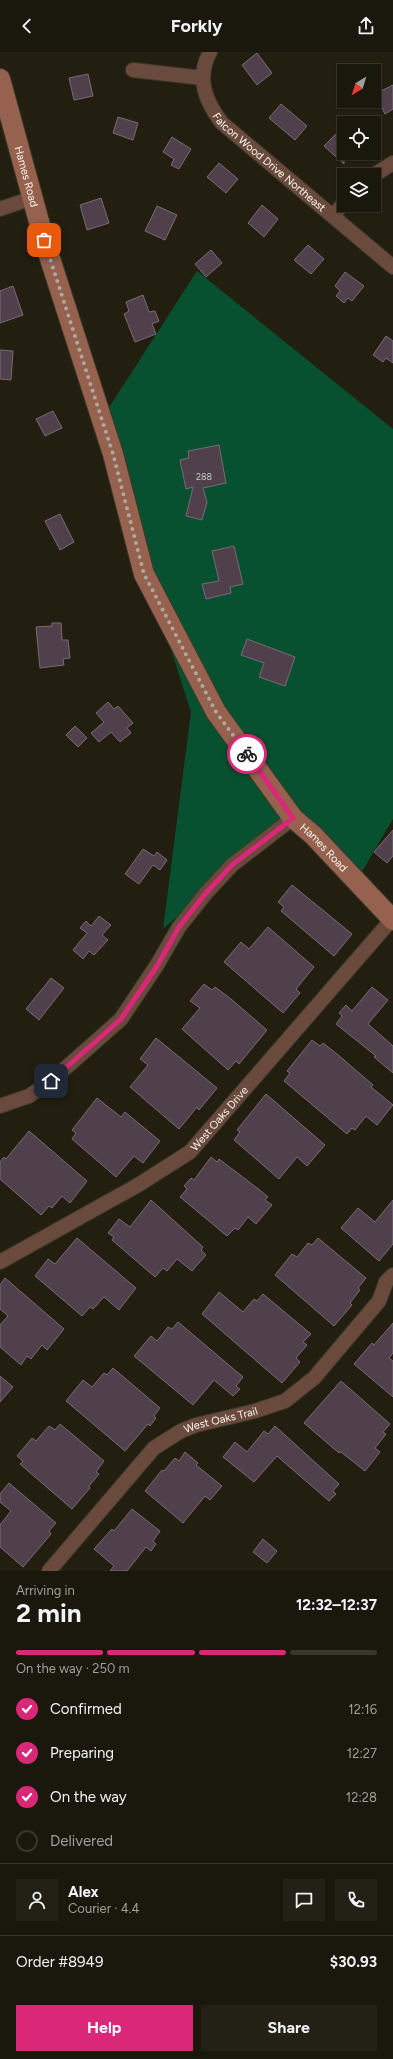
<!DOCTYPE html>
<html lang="en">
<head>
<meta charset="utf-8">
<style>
  :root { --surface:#1a170c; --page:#232015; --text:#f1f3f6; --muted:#9f9f9d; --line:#38362d; --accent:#db2777 }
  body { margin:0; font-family:Figtree,sans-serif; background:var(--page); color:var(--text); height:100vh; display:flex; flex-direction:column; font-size:15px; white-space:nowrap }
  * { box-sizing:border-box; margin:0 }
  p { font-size:13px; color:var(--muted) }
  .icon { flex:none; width:22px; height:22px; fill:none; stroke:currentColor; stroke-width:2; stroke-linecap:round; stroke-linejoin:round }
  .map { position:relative; height:1519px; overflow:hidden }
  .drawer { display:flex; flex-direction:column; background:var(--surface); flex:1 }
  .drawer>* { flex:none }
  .needle { width:26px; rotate:218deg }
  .fabs { position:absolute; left:337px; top:12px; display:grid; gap:8px }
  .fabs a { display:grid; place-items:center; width:44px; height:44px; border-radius:0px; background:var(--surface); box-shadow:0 1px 3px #0004,0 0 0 1px var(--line); font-size:20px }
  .pin { position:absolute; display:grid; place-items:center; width:34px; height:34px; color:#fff; margin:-17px; border-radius:8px; box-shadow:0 2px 6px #0006 }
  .courier { position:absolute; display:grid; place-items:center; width:40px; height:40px; margin:-20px; border:3px solid #db2777; border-radius:50%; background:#fff; color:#222; box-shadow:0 1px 5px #0007 }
  .headline em { font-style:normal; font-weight:700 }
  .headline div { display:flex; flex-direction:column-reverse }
  .headline { display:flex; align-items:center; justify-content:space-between; height:68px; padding:0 16px }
  h1 { font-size:26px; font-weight:700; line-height:30px }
  .bar { display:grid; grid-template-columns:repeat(4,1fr); gap:6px 4px; align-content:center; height:48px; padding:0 16px }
  .bar i { height:5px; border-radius:3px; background:var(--line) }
  .bar .current { background:var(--accent) }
  .bar p { grid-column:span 4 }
  .line { display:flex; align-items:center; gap:10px; padding:0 16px; border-top:1px solid var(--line) }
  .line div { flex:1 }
  .round { display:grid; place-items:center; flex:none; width:42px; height:42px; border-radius:0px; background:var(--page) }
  ol { padding:0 16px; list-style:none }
  li { display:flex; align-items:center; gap:12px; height:44px }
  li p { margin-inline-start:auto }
  li .icon { padding:4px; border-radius:50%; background:var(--accent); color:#fff; stroke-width:4 }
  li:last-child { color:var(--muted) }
  li i { width:22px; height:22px; border:2px solid var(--line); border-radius:50% }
  .button { display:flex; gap:8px; margin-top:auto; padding:8px 16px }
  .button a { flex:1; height:46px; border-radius:0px; background:var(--accent); color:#fff; font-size:16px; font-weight:700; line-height:46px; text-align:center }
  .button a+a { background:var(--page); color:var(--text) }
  header { display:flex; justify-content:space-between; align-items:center; height:52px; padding:0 16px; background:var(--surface); font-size:18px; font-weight:700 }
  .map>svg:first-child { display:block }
</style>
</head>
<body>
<header><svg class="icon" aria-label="back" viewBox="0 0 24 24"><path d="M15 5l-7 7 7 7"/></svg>Forkly<svg class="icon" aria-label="share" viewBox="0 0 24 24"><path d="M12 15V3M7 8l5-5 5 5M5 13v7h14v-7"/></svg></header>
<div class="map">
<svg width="393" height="1519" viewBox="0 0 393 1519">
  <rect width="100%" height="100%" fill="#231f10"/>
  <path fill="#085130" d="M 197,219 L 393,377 L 393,767 L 354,833 L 290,766 L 163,877 L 191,660 L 99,371 Z"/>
  <path fill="#4f404b" stroke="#7a6a76" d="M 257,1 L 272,21 L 257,33 L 242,13 Z
    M 88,22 L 93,44 L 74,48 L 69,26 Z
    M 393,33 L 393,57 L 385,62 L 375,42 Z
    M 281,52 L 307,74 L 295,88 L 269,66 Z
    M 118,65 L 138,71 L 133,88 L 113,81 Z
    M 336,82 L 344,89 L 344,112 L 324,94 Z
    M 172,85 L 191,97 L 179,117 L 171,113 L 174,107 L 163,100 Z
    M 219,111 L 238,127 L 226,141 L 207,125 Z
    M 101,146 L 109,171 L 87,178 L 80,153 Z
    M 262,153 L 278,167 L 264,185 L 248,171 Z
    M 157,154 L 177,163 L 165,188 L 145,179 Z
    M 308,193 L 324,207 L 311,222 L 294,208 Z
    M 211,198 L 222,211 L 206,225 L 195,212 Z
    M 345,220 L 364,234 L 352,249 L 348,246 L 344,251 L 336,244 L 340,239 L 335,234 Z
    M 13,234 L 23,263 L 0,271 L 0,239 Z
    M 143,243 L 149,260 L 155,259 L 159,269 L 152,272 L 156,282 L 135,290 L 124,262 L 129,259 L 126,250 Z
    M 386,284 L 393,289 L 393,311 L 386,306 L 383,310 L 373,303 Z
    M 0,298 L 13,299 L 11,328 L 0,327 Z
    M 53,359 L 62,376 L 45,384 L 36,367 Z
    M 219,393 L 226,431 L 203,436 L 207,450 L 202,468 L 186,464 L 193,435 L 186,437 L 180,408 L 189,406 L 188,399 Z
    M 60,462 L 74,490 L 60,498 L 45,469 Z
    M 234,494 L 243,532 L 230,535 L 231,541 L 206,547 L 202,532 L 219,529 L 212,499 Z
    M 52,571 L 61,571 L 62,588 L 68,588 L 70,606 L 63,607 L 64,613 L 40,616 L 36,575 L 52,574 Z
    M 247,587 L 295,605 L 285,634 L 259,625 L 264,611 L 241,603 Z
    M 108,650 L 114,657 L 118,654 L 133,671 L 127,676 L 131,681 L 120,690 L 111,680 L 99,690 L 91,681 L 104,670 L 96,661 Z
    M 75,674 L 87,686 L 78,695 L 66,683 Z
    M 393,778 L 393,804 L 387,811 L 374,800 Z
    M 143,797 L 154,804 L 157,800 L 167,808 L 160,818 L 153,813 L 139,832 L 125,822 Z
    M 292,833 L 352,882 L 334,904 L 281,859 L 284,855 L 278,850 Z
    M 99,864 L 111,873 L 102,883 L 108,888 L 94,903 L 89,899 L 83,907 L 73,898 L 87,881 L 80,876 L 86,869 L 91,874 Z
    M 268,875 L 314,915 L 296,937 L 300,941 L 283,961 L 224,910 L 241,890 L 249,897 Z
    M 51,926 L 64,936 L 39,968 L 26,957 Z
    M 204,932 L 212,938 L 215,935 L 231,947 L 267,978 L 239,1012 L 236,1009 L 228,1018 L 182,977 L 200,956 L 190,949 Z
    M 372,935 L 388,948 L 368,972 L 393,994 L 393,1021 L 374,1005 L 376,1004 L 336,972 L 342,964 L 339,961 L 346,953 L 352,959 Z
    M 156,986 L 217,1036 L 199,1058 L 197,1055 L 179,1077 L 130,1035 L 148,1013 L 140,1007 Z
    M 312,988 L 320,994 L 323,991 L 337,1002 L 373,1033 L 371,1035 L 393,1053 L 377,1073 L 366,1064 L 355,1078 L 352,1076 L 347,1082 L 284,1029 L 290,1021 L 287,1019 Z
    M 266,1042 L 325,1093 L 307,1114 L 297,1105 L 279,1127 L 234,1088 L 240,1080 L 237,1078 Z
    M 97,1046 L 121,1065 L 125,1060 L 160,1089 L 143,1111 L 134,1104 L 116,1125 L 72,1087 L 76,1081 L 72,1078 Z
    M 29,1079 L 87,1129 L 70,1151 L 62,1144 L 52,1156 L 49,1154 L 41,1163 L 0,1127 L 0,1110 L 4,1105 L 6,1107 Z
    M 211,1105 L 217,1110 L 219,1107 L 261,1139 L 268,1145 L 265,1148 L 272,1153 L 256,1172 L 248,1165 L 238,1178 L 235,1176 L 227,1184 L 180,1145 L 187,1137 L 184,1134 L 191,1126 L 194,1128 Z
    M 151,1148 L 203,1195 L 201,1198 L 206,1203 L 192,1219 L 177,1207 L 167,1219 L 163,1216 L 155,1225 L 112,1188 L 114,1185 L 108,1181 L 119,1167 L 130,1175 Z
    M 393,1148 L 393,1192 L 379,1209 L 341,1176 L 358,1156 L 375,1170 Z
    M 77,1186 L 136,1236 L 119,1258 L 104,1245 L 93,1257 L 90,1255 L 82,1264 L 35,1224 L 48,1207 L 55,1212 Z
    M 318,1186 L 366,1226 L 358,1236 L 360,1238 L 350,1251 L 352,1253 L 334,1274 L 275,1223 L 292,1202 L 297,1205 L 308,1191 L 312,1193 Z
    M 5,1226 L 64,1277 L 47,1298 L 42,1293 L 31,1307 L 27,1304 L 21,1313 L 0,1295 L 0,1273 L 8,1264 L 0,1257 L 0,1233 Z
    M 219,1240 L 243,1260 L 254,1247 L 257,1249 L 263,1242 L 311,1282 L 303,1290 L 307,1293 L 296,1306 L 300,1310 L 282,1331 L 202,1262 Z
    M 178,1270 L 243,1325 L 236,1334 L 240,1337 L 233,1344 L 214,1328 L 193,1353 L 134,1304 L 151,1284 L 157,1289 L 168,1275 L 172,1277 Z
    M 393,1271 L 393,1301 L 389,1306 L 393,1309 L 393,1345 L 354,1312 L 372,1291 L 374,1293 Z
    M 113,1316 L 160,1356 L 154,1364 L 156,1366 L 150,1374 L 148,1372 L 125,1399 L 66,1349 L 83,1328 L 92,1335 L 104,1321 L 107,1323 Z
    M 0,1324 L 13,1335 L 0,1350 Z
    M 341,1329 L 390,1372 L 383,1380 L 386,1382 L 375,1396 L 380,1400 L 365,1419 L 341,1400 L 339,1401 L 304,1371 Z
    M 60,1372 L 104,1409 L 96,1420 L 99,1422 L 89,1434 L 90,1436 L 72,1457 L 20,1412 L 23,1409 L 17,1404 L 32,1386 L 36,1389 L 49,1374 L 55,1378 Z
    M 275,1374 L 339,1432 L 333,1439 L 336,1442 L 329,1449 L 277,1404 L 254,1430 L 223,1405 L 235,1390 L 247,1400 L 264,1379 L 268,1382 Z
    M 185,1400 L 198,1411 L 196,1413 L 222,1434 L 210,1448 L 205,1444 L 183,1471 L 145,1439 L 162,1418 L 164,1419 L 175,1406 L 179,1409 Z
    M 9,1431 L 56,1471 L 49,1479 L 51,1482 L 23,1515 L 0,1495 L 0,1473 L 11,1459 L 0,1450 L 0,1442 Z
    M 132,1457 L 160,1479 L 153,1489 L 156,1492 L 151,1499 L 146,1495 L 127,1519 L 110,1519 L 114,1514 L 94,1497 L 112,1477 L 114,1479 Z
    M 263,1487 L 277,1499 L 267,1511 L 253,1500 Z"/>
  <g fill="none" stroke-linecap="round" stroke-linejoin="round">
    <defs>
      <g id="street">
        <path id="s1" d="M 210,0 C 196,26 205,49 222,71 L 393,215"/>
        <path d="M 133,18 L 203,26"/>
        <path d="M 374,123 L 393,111"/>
        <path d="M 0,157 L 32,146"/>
        <path d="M 333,164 L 344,151"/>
        <path d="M 0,1054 L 29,1044 L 51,1029 L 121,967 L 157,913 L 179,875 L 206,841 L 232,813 L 293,766"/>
        <path id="s2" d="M 0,1210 L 138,1133 L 190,1100 L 393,866"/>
        <path id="s3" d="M 49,1519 L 154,1396 L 181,1379 L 196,1373 L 255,1359 L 285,1349 L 314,1326 L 379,1249 L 386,1230 L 393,1223"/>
      </g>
      <g id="secondary">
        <path id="s4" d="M 0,27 L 44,188 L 113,402 L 144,522 L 216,660 L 293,766 L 313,783 L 393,868"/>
      </g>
    </defs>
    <use href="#street" stroke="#3c392a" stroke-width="16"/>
    <use href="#secondary" stroke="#3c392a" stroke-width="22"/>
    <use href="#street" stroke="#6b4a3e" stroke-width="14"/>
    <use href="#secondary" stroke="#96624f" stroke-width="20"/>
  </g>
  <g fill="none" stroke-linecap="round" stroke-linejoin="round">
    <path stroke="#adaa9e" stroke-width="4" stroke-dasharray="0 7.2" d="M 44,188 L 113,402 L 144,522 L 216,660 L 247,702"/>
    <path stroke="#db2777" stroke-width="5" d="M 51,1029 L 121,967 L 157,914 L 179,875 L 206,841 L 232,813 L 293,766 L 247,702"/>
  </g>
  <g text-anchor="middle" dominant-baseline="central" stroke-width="4" stroke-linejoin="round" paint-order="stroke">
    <g font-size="9" fill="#cdc8c2">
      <text x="204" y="424">288</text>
    </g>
    <g font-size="11" fill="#f7f5ea" stroke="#0b0904">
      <text stroke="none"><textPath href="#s1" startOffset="138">Falcon Wood Drive Northeast</textPath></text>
      <text stroke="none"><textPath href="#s4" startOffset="101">Hames Road</textPath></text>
      <text stroke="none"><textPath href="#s4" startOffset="845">Hames Road</textPath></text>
      <text stroke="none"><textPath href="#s2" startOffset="264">West Oaks Drive</textPath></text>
      <text stroke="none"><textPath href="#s3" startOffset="235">West Oaks Trail</textPath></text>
    </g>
  </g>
</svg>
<div class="fabs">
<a><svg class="needle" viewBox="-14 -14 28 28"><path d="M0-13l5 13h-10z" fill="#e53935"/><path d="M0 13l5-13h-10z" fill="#9f9f9d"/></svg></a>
<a><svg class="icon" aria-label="locate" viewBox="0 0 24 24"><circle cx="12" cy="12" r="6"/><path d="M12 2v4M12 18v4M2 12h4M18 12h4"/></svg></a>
<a><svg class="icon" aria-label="layers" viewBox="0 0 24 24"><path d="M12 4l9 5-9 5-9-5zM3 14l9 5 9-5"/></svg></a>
</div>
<div class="pin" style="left:44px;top:188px;background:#ea580c"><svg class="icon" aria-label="bag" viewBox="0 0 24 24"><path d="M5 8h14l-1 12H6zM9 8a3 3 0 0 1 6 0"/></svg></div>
<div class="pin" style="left:51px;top:1029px;background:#1f2937"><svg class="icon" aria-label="home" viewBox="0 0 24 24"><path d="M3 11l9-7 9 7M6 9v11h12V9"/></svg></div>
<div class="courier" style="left:247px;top:702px"><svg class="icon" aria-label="bike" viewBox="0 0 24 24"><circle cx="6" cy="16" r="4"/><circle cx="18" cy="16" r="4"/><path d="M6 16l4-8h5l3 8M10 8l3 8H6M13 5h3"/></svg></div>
</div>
<section class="drawer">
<div class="headline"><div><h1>2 min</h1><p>Arriving in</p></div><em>12:32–12:37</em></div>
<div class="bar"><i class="current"></i><i class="current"></i><i class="current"></i><i></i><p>On the way · 250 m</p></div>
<ol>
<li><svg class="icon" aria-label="check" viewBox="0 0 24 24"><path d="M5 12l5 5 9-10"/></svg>Confirmed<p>12:16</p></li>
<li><svg class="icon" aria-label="check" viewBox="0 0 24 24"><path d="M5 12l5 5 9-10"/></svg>Preparing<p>12:27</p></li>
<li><svg class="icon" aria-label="check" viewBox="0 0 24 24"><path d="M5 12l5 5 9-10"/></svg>On the way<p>12:28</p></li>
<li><i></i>Delivered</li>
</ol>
<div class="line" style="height:72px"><a class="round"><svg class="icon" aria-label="person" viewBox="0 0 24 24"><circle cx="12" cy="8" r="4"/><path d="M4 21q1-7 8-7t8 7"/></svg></a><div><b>Alex</b><p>Courier · 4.4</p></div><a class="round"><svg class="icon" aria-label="chat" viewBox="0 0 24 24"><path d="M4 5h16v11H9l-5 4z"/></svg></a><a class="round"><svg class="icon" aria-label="phone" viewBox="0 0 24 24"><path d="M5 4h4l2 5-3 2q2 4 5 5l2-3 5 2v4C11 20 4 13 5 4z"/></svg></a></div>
<div class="line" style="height:52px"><div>Order #8949</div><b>$30.93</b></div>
<div class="button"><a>Help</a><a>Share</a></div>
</section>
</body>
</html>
